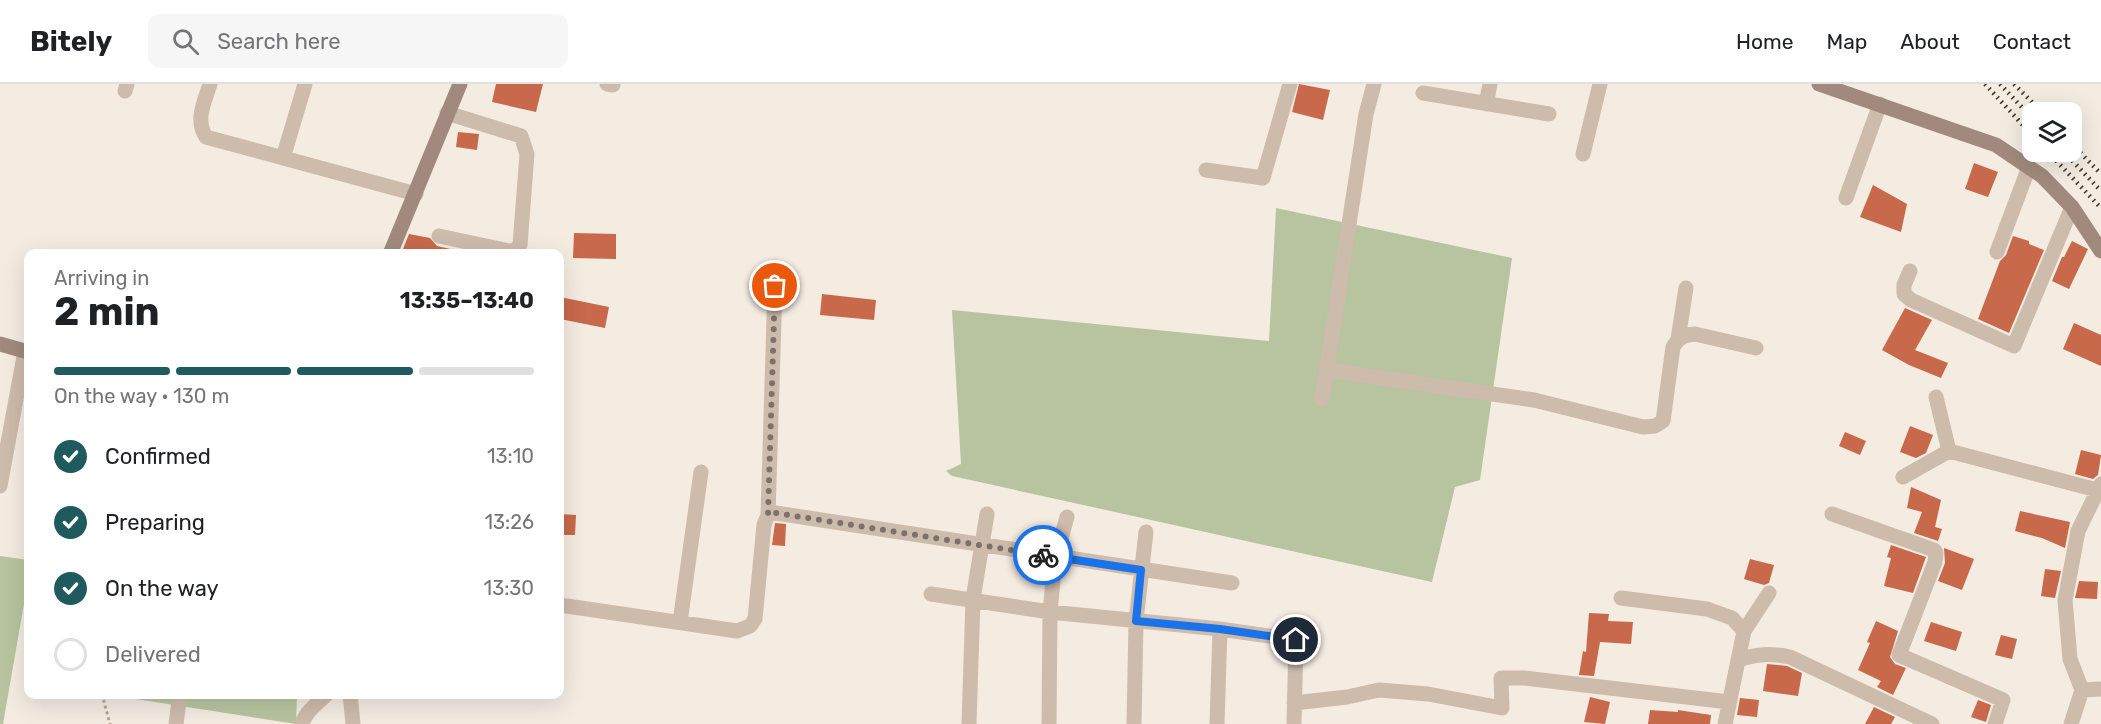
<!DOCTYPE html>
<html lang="en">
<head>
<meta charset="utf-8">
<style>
  :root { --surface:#fff; --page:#f6f6f6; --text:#202124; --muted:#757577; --line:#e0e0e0; --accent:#1f5a5e }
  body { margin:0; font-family:Rubik,sans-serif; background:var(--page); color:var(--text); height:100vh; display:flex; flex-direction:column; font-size:22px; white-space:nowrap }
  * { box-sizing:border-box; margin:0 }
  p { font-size:20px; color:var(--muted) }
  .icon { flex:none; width:33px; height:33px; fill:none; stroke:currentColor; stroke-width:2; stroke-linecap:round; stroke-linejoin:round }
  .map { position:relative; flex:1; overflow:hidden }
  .side { position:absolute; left:24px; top:165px; width:540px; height:450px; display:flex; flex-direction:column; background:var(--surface); border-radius:12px; box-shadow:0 6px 24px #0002 }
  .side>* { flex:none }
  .controls { position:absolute; left:2022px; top:18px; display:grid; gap:12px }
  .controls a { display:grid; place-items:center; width:60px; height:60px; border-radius:12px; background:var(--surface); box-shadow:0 6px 24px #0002; font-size:30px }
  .pin { position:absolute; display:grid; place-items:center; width:51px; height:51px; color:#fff; margin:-26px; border:3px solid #fff; border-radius:50%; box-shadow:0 2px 6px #0007 }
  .courier { position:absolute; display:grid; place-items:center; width:60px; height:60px; margin:-30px; border:4px solid #1a73e8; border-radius:50%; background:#fff; color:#222; box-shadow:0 2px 8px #0007 }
  .overview em { font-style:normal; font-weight:700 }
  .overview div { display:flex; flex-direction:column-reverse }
  .overview { display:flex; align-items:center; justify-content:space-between; height:102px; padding:0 30px }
  h1 { font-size:39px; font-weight:700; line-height:45px }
  .bar { display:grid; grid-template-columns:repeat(4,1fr); gap:9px 6px; align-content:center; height:72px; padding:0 30px }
  .bar i { height:8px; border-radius:4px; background:var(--line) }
  .bar .selected { background:var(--accent) }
  .bar p { grid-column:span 4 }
  ol { padding:0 30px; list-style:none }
  li { display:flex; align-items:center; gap:18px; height:66px }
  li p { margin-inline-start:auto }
  li .icon { padding:6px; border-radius:50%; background:var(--accent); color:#fff; stroke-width:4 }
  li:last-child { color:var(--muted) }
  li i { width:33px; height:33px; border:3px solid var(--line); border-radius:50% }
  header { display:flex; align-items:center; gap:36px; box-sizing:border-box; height:84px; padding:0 30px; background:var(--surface); border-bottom:2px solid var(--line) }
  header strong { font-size:28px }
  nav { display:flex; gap:33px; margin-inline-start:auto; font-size:21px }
  .search { width:420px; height:54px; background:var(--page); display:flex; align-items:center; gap:15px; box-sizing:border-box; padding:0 21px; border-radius:12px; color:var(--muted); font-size:22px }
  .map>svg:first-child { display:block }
</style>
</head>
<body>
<header>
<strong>Bitely</strong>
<div class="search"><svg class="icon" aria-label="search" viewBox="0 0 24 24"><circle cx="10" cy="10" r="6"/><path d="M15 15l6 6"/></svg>Search here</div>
<nav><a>Home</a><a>Map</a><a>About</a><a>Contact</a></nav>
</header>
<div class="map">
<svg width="2101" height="640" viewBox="0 0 2101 640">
  <rect width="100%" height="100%" fill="#f4ebe1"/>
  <path fill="#b8c4a0" d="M 1276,124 L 1512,174 L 1480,396 L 1455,403 L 1432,498 L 952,392 L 946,387 L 961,380 L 952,226 L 1269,257 Z
    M 0,472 L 28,476 L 28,497 L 3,640 L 0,640 Z
    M 110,611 L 297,611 L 296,640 Z"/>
  <path fill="#c8694b" d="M 496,0 L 543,0 L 536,28 L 492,18 Z
    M 1299,0 L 1330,6 L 1323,36 L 1292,28 Z
    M 458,48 L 479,50 L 477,66 L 456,63 Z
    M 1974,79 L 1998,88 L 1988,113 L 1965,105 Z
    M 1873,101 L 1907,120 L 1901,148 L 1860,133 Z
    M 574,149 L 616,150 L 616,175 L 573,174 Z
    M 409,150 L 430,154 L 437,162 L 473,170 L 401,170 Z
    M 2013,152 L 2029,157 L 2029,160 L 2044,166 L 2009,249 L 1978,235 L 2000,177 L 2006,171 Z
    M 2072,157 L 2088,165 L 2069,205 L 2052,197 L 2062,173 L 2064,173 Z
    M 822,210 L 876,216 L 874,236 L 820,231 Z
    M 560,213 L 609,223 L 605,244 L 560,235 Z
    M 1905,224 L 1932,236 L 1915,266 L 1948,279 L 1941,294 L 1909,281 L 1882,266 Z
    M 2074,239 L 2101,251 L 2101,282 L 2063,265 Z
    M 1910,342 L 1933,351 L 1926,369 L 1916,374 L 1900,368 Z
    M 1845,348 L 1866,357 L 1860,371 L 1839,362 Z
    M 2081,366 L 2101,371 L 2098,391 L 2093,395 L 2075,390 Z
    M 1911,403 L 1941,416 L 1935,443 L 1942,445 L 1938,457 L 1914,449 L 1922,428 L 1907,424 Z
    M 2020,427 L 2070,438 L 2065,464 L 2042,454 L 2015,447 Z
    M 560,430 L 576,431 L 575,451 L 560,451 Z
    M 775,439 L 786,440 L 785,462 L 772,461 Z
    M 1891,461 L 1926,473 L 1913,509 L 1884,502 L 1891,474 L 1887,473 Z
    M 1944,464 L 1974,475 L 1962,506 L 1938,497 L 1945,479 Z
    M 1750,475 L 1774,481 L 1769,499 L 1764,501 L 1744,495 Z
    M 2045,485 L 2061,487 L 2055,514 L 2041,512 Z
    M 2079,497 L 2098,498 L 2097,515 L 2075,514 Z
    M 1589,529 L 1609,530 L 1608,537 L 1633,538 L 1631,560 L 1600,558 L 1594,592 L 1579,591 L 1583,567 L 1586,568 Z
    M 1876,537 L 1898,547 L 1890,573 L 1895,580 L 1906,584 L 1893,611 L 1877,603 L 1881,597 L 1858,586 L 1870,559 L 1867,558 Z
    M 1931,538 L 1962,548 L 1956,567 L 1924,557 Z
    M 2001,551 L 2017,555 L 2012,575 L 1995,571 Z
    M 1767,580 L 1787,582 L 1802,589 L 1798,612 L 1763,607 Z
    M 1590,613 L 1610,618 L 1605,640 L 1584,638 Z
    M 1740,614 L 1759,616 L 1757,633 L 1737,631 Z
    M 1978,616 L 1991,621 L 1986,638 L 1971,633 Z
    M 1874,623 L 1895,633 L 1891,640 L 1865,640 Z
    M 1650,626 L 1678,628 L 1678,626 L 1711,631 L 1710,640 L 1648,640 Z"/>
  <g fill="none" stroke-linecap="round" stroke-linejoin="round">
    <path stroke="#b9a596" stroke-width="3" stroke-dasharray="3 3" stroke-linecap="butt" d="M 102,610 L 110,640"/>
    <path stroke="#cdbbac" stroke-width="15" d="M 210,0 C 204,19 195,36 206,53 L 416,110
      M 607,0 L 613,1
      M 125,7 L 127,0
      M 1423,9 L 1549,30
      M 1486,20 L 1490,0
      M 1583,70 L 1600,0
      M 283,74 L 305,0
      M 1206,86 L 1263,94 L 1290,0
      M 1846,114 L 1880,20
      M 439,152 L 514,168 L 520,161 L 527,70 L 521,52 L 447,29
      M 1997,168 L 2029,83
      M 1910,187 L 1904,201 L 1904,210 L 1911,216 L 2014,262 L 2072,123
      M 1678,255 L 1686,204
      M 1327,286 L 1534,316 L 1643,343 L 1655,342 L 1663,337 L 1673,263 C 1679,253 1684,251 1695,250 L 1756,264
      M 1936,313 L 1949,367 L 2097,406
      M 1322,315 L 1366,30 L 1374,0
      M 1903,393 L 1949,367
      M 0,402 L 25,267
      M 1832,430 L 1934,466 L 1936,469 L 1935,478 L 1899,571 L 2003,616 L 1995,640
      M 768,431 L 775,202
      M 931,510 L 1050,528 L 1220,545 L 1296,556 L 1294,640
      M 1621,514 L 1707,525 L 1732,534 L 1744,547
      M 560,521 L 737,547 L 750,542 L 755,535 L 764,441 L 768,431 L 776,429 L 1232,499
      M 680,538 L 701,388
      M 1738,576 C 1757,570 1770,569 1790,573 L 1932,640
      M 2082,606 L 2101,605
      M 350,610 L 353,640
      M 1294,619 L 1347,613 L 1379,606 L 1428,610 L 1502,624 L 1501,594 L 1524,594 L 1729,618
      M 176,640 L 180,610
      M 302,640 C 306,627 318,619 327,610
      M 969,640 L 973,515 L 987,430
      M 1049,640 L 1050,528 L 1055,476 L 1067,433
      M 1134,640 L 1136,537 L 1146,448
      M 1217,640 L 1220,545
      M 1725,640 L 1744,547 L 1769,509
      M 2071,640 L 2082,606 L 2070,575 L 2065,516 L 2078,447 L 2101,400"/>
    <path stroke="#a18a7d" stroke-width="15" d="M 1819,0 L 1996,61 L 2042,92 L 2072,123 L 2101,167
      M 390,170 L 460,0
      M 0,260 L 28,268"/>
    <path stroke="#3b302b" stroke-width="4.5" stroke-dasharray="1.5 4.5" stroke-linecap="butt" d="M 1985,0 L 2032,51
      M 2000,0 L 2032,34
      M 2014,0 L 2042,28
      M 2072,60 L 2101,90
      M 2048,68 L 2101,124
      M 2064,68 L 2101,107"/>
  </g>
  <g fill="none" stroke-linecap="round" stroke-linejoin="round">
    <path stroke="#7c716b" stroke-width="6" stroke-dasharray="0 10.8" d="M 775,202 L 768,431 L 776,429 L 1043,471"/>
    <path stroke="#1a73e8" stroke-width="8" d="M 1043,471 L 1141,486 L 1136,537 L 1220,545 L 1296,556"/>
  </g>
</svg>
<div class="controls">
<a><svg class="icon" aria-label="layers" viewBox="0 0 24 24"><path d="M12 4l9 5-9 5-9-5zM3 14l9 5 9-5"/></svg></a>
</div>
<div class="pin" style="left:775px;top:202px;background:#ea580c"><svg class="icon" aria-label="bag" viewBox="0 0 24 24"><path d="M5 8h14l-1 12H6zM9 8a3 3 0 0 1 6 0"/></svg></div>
<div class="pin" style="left:1296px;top:556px;background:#1f2937"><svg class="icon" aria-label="home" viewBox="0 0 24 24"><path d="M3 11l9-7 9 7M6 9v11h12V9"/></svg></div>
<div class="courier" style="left:1043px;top:471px"><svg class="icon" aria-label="bike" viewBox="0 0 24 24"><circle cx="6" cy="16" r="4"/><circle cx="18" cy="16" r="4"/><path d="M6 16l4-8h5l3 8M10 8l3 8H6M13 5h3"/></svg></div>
<section class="side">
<div class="overview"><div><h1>2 min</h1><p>Arriving in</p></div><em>13:35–13:40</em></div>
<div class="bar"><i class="selected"></i><i class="selected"></i><i class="selected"></i><i></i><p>On the way · 130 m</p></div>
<ol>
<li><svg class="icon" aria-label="check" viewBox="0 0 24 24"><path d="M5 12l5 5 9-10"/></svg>Confirmed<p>13:10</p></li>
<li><svg class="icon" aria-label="check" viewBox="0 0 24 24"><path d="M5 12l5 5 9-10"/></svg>Preparing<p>13:26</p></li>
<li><svg class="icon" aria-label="check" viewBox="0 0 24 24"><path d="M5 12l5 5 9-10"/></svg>On the way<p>13:30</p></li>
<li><i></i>Delivered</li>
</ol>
</section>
</div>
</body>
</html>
